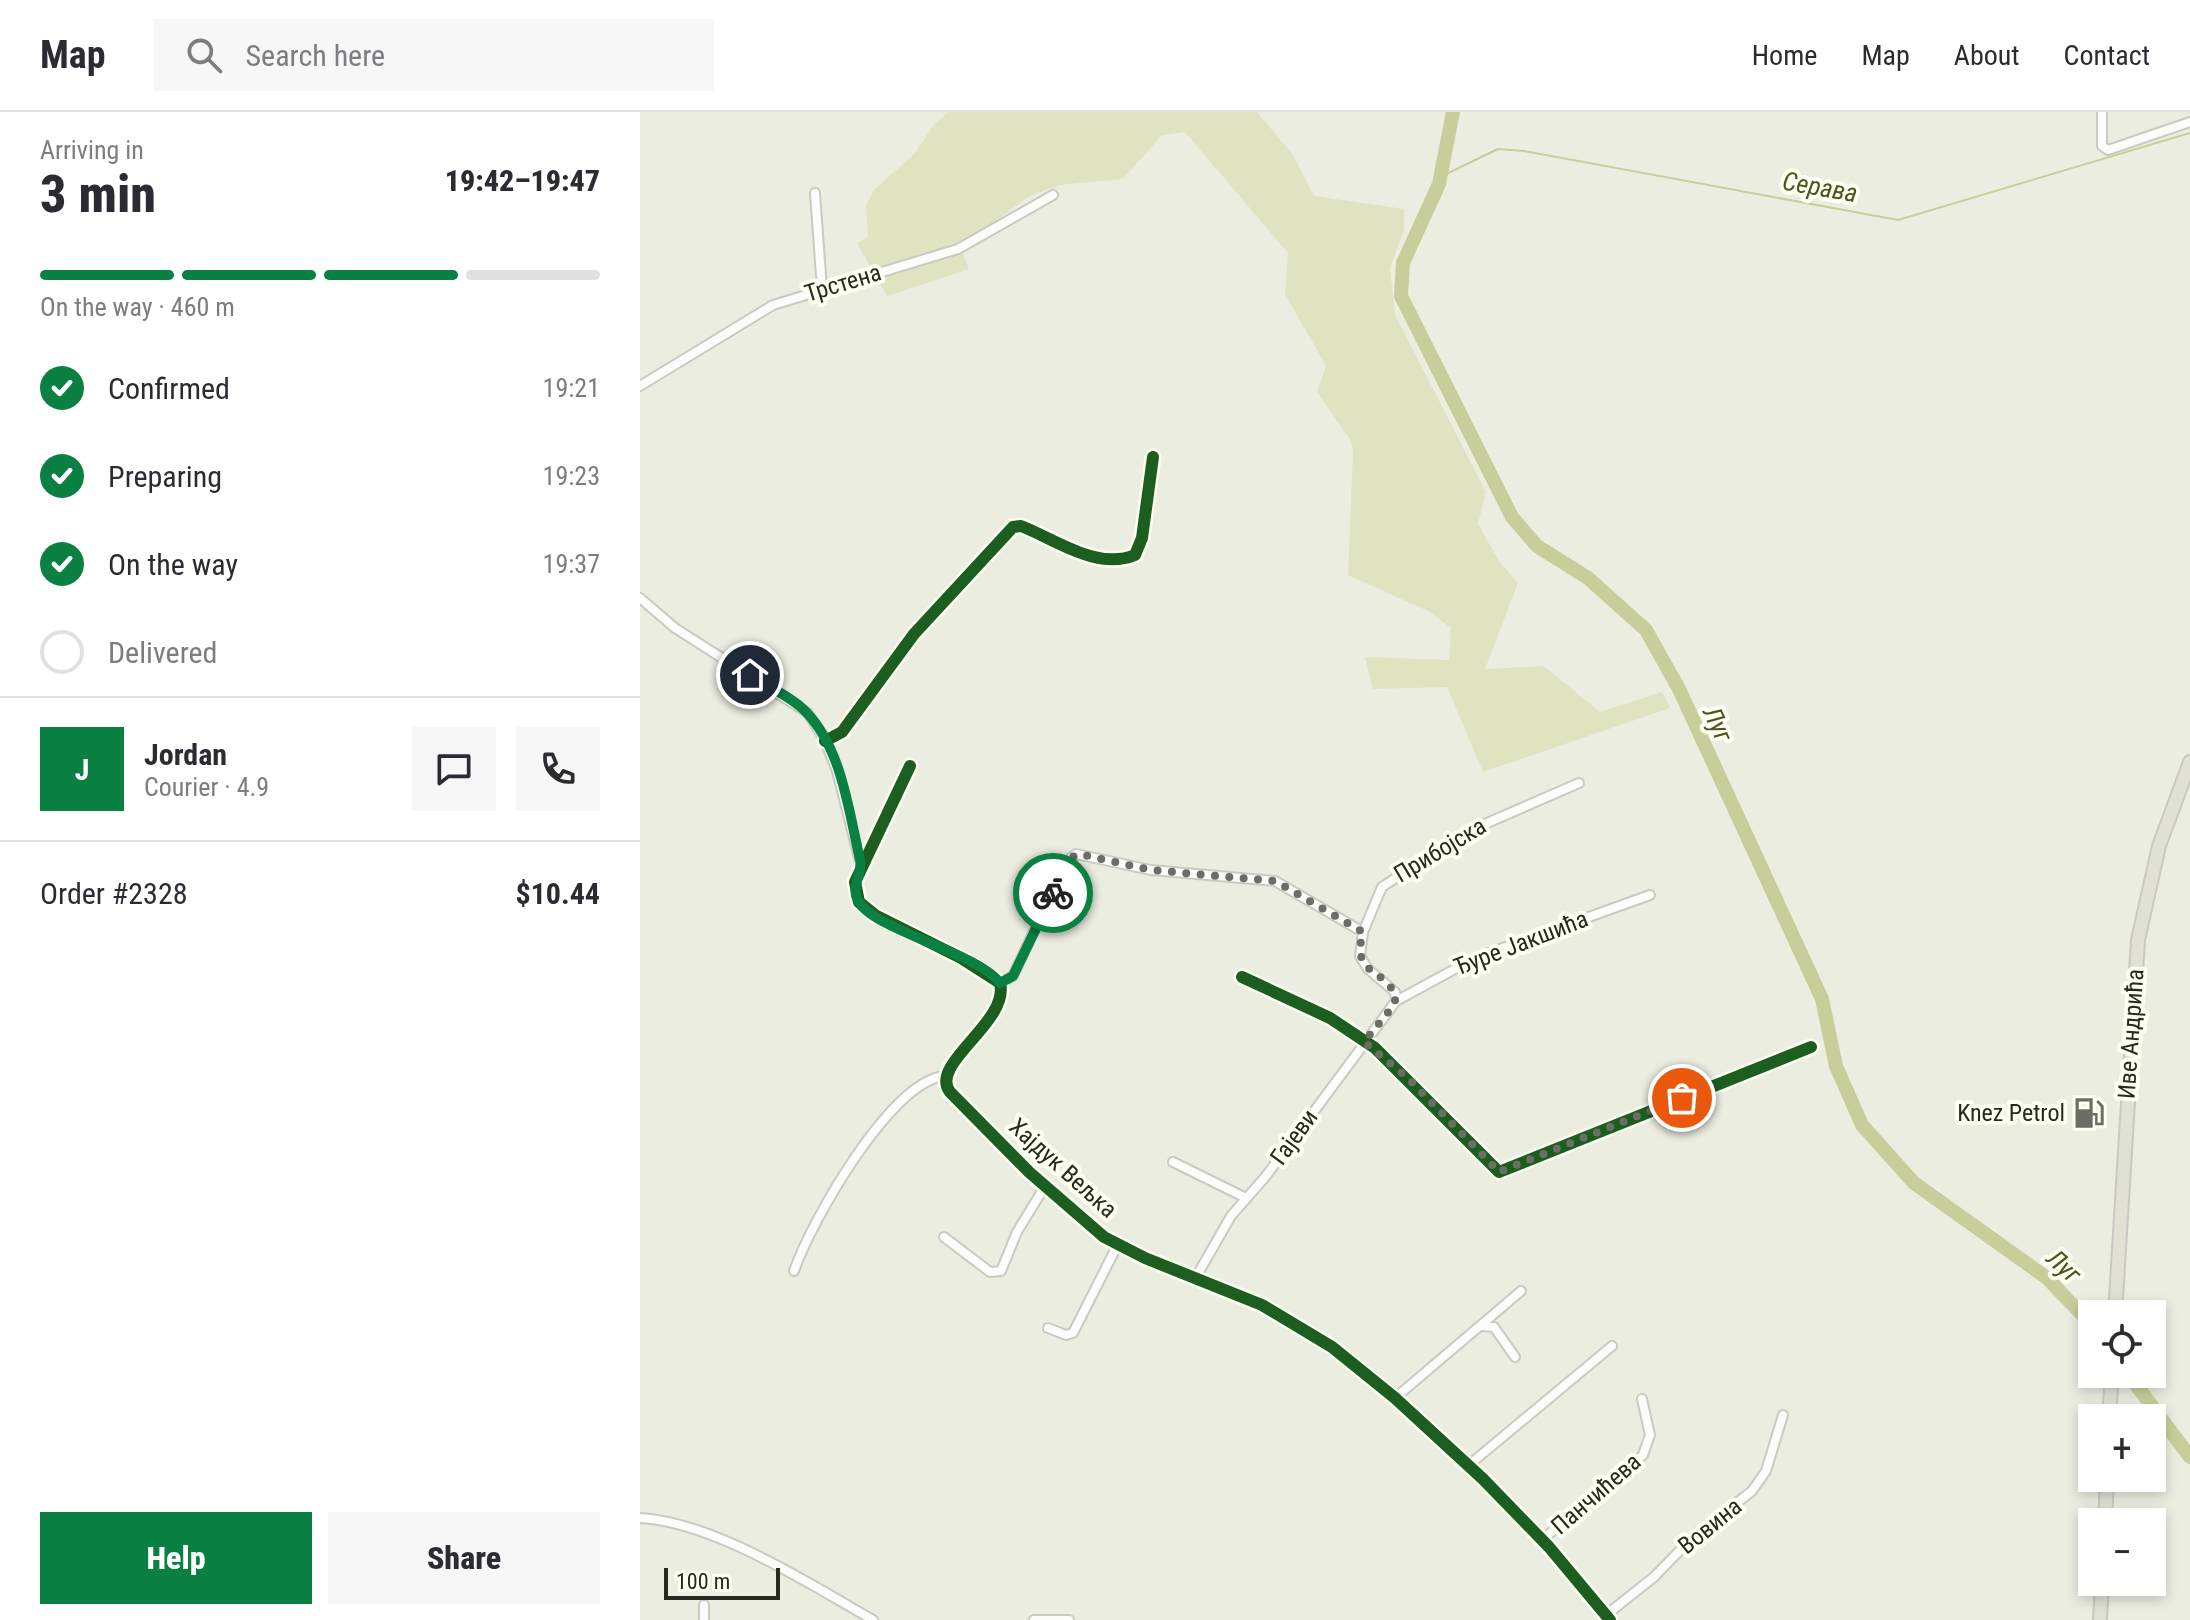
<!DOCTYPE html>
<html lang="en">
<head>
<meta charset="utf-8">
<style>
  :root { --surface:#fff; --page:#f7f7f7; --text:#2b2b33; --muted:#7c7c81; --line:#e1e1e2; --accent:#0b8043 }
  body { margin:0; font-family:"Roboto Condensed",sans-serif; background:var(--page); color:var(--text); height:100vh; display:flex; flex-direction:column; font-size:30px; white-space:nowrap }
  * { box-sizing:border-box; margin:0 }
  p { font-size:26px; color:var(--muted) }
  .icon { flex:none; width:44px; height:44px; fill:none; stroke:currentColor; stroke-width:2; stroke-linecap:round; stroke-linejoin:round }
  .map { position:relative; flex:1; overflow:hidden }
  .panel { display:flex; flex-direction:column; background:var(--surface); width:640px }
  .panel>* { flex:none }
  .buttons { position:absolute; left:1438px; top:1188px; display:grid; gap:16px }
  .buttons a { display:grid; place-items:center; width:88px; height:88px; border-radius:0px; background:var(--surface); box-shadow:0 4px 12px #0003; font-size:40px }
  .scale { position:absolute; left:24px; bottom:20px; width:116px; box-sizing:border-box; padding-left:8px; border:4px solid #272820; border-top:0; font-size:22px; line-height:28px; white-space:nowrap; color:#272820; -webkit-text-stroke:6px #fdfff1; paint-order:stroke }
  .pin { position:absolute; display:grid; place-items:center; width:68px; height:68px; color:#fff; margin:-34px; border:4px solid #fff; border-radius:50%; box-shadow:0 2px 8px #0007 }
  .courier { position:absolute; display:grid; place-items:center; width:80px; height:80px; margin:-40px; border:6px solid #0b8043; border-radius:50%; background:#fff; color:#222; box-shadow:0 2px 10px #0007 }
  .head em { font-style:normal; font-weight:800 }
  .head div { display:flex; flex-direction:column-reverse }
  .head { display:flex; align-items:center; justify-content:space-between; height:136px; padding:0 40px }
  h1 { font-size:52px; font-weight:800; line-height:60px }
  .bar { display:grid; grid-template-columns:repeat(4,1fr); gap:12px 8px; align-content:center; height:96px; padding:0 40px }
  .bar i { height:10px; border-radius:6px; background:var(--line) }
  .bar .current { background:var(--accent) }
  .bar p { grid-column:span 4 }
  .line { display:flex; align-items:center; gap:20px; padding:0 40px; border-top:2px solid var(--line) }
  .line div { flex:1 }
  .round { display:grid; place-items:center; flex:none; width:84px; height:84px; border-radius:0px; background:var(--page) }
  ol { padding:0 40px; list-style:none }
  li { display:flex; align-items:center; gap:24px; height:88px }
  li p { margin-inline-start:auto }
  li .icon { padding:8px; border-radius:50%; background:var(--accent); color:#fff; stroke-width:4 }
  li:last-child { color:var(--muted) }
  li i { width:44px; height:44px; border:4px solid var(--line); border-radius:50% }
  .action { display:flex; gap:16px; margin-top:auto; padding:16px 40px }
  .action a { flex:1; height:92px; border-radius:0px; background:var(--accent); color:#fff; font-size:32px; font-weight:800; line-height:92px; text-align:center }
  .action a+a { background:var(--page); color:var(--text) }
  header { display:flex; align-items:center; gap:48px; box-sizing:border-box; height:112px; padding:0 40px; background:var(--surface); border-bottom:2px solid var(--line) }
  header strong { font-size:38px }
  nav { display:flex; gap:44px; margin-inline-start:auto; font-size:28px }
  .search { width:560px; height:72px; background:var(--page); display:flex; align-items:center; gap:20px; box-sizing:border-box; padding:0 28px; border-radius:0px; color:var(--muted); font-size:30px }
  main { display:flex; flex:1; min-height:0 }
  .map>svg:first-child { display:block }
</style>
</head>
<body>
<header>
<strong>Map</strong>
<div class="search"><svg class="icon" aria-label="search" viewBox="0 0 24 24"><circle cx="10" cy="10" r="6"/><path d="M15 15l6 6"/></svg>Search here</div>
<nav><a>Home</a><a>Map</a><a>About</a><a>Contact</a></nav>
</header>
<main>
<section class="panel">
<div class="head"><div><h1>3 min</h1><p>Arriving in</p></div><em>19:42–19:47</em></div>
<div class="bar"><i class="current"></i><i class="current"></i><i class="current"></i><i></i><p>On the way · 460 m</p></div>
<ol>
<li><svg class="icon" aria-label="check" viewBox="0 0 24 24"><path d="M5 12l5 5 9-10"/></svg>Confirmed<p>19:21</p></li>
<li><svg class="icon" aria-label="check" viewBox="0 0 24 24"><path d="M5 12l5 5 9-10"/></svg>Preparing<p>19:23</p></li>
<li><svg class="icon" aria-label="check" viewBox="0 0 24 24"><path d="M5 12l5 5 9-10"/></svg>On the way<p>19:37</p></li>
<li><i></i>Delivered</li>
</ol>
<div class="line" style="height:144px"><b class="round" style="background:var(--accent);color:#fff">J</b><div><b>Jordan</b><p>Courier · 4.9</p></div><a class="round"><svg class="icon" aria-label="chat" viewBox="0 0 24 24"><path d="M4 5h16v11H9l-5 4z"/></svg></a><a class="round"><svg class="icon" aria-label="phone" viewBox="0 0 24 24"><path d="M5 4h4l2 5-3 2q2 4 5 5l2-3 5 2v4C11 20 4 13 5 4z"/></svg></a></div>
<div class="line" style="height:104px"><div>Order #2328</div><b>$10.44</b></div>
<div class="action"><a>Help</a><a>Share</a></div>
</section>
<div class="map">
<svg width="1550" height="1508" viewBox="0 0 1550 1508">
  <rect width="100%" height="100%" fill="#ecede1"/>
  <path fill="#dfe3c0" d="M 309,0 L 617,0 L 653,43 L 674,84 L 764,97 L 764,118 L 750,156 L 755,203 L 846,380 L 838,412 L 859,449 L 878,471 L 845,557 L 904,554 L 960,600 L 1022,580 L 1030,596 L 843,660 L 807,575 L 733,577 L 725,545 L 809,548 L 811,516 L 788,499 L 708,463 L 713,340 L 711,329 L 677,280 L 686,254 L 645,182 L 648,141 L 545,20 L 522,23 L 483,67 L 419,73 L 388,85 L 320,134 L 329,157 L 247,184 L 217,131 L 228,125 L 226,94 L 233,79 L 275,41 L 295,11 Z"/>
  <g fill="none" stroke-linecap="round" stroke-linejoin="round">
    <path stroke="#c8ce9a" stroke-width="2" d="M 800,65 L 858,37 L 884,39 L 1258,108 L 1550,21"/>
    <path stroke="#c8ce9a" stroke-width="14" d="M 813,0 L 799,72 L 763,151 L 761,184 L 872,405 L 897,434 L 948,466 L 1006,518 L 1039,577 L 1182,887 L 1196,954 L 1222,1013 L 1274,1071 L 1407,1166 L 1452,1213
      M 1488,1262 L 1550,1345"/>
    <defs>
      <path id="street" d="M 1462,0 L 1462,34 L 1468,38 L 1550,10
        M 175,81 L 182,177
        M 0,274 L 133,193 L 318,137 L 413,83
        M 0,486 L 35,516 L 168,601 L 185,629 L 197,659 L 221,754
        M 185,629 L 202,620 L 274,522 L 373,415 L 381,414 C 415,427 457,459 495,443 L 502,426 L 513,345
        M 270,654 L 215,770 L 219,790 L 235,803 L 321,846 L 360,871 C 370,910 288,952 310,980 L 389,1060 L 464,1125 L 505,1146 L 622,1193 L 692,1235 L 755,1286 L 843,1367 L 909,1435 L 970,1508
        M 602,865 L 690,906 L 735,936 L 859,1060 L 1171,935
        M 360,871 L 373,864 L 427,749 L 436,742 L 511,758 L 635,769 L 723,820
        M 756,889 L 755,880 L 728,857 L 720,844 L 723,820 L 742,775 L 822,722 L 939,671
        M 533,1050 L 606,1086
        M 304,1125 L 350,1160 L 361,1159 L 377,1120 L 405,1074
        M 154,1159 C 171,1110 250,970 304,964
        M 556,1165 L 591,1104 L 626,1064 L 756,889 L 835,846 L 1010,783
        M 842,1214 L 854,1215 L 875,1245
        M 408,1216 L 426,1223 L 433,1221 L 478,1132
        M 755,1286 L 881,1179
        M 829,1353 L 972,1234
        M 0,1406 C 74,1410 168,1471 233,1508
        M 902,1428 L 1003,1343 L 1010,1323 L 1002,1287
        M 966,1503 L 1014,1465 L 1055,1423 L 1112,1379 L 1126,1359 L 1143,1303
        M 64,1508 L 64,1493
        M 394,1508 L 429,1508"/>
      <path id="primary" d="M 1475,1202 L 1498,828 L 1519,734 L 1550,650
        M 1469,1306 L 1472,1262
        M 1465,1410 L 1467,1366
        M 1460,1508 L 1462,1470"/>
    </defs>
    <use href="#street" stroke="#c9cbc0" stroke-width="12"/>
    <use href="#primary" stroke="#c8c9c4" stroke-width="16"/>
    <use href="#street" stroke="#fcfcfa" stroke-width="8"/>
    <use href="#primary" stroke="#e0e0d5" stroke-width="12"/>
    <defs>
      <path id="cycleway" d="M 185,629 L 202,620 L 274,522 L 373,415 L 381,414 C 415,427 457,459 495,443 L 502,426 L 513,345
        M 270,654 L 215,770 L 219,790 L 235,803 L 321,846 L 360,871 C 370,910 288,952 310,980 L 389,1060 L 464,1125 L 505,1146 L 622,1193 L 692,1235 L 755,1286 L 843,1367 L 909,1435 L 970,1508
        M 602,865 L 690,906 L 735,936 L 859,1060 L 1171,935"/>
    </defs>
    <use href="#cycleway" stroke="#fdfff1" stroke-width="17"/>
    <use href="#cycleway" stroke="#1b5e20" stroke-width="12"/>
  </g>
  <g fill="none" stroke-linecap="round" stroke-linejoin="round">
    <path stroke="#6c6d64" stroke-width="8" stroke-dasharray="0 14.4" d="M 413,781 L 428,747 L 439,742 L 511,758 L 635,769 L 723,820 C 711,864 742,854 756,884 L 754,893 L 724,930 L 768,966 L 859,1060 L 1042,986"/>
    <path stroke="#0b8043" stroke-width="10" d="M 110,563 C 128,575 152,585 166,600 C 202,637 209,700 220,748 C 223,762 210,774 218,789 C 235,819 337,840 360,871 L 373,864 L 413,781"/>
  </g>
  <defs>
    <symbol id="fuel-bare" viewBox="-9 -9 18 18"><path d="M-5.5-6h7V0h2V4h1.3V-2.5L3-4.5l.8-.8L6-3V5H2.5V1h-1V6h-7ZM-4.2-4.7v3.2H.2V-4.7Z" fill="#6c6d64" stroke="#fdfff1" stroke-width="2.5" paint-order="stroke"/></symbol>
  </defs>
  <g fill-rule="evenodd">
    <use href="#fuel-bare" x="1427" y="979" width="44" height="44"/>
  </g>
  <g text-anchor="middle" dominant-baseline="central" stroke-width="8" stroke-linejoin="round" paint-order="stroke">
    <g font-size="24" fill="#272820" stroke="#fdfff1">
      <text transform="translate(203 171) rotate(-17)">Трстена</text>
      <text transform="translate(800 738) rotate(-31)">Прибојска</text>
      <text transform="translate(881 831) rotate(-21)">Ђуре Јакшића</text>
      <text transform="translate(1491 922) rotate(-86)">Иве Андрића</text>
      <text transform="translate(654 1025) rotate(-54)">Гајеви</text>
      <text transform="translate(423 1056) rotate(42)">Хајдук Вељка</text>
      <text transform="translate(956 1382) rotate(-41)">Панчићева</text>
      <text transform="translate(1070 1414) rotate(-39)">Вовина</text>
    </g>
    <g font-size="24" fill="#272820" stroke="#fdfff1" text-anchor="end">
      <text x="1425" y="1001">Knez Petrol</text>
    </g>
    <g font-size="26" font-style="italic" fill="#4e521f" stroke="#fdfff1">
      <text transform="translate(1180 75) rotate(10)">Серава</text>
      <text transform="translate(1078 612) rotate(65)">Луг</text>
      <text transform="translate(1424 1154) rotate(42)">Луг</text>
    </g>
  </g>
</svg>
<div class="buttons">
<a><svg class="icon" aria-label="locate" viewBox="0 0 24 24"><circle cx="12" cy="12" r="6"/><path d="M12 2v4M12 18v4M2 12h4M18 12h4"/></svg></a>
<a>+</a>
<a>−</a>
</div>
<div class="scale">100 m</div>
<div class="pin" style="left:1042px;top:986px;background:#ea580c"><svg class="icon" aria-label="bag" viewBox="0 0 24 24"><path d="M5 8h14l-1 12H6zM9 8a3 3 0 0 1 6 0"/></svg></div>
<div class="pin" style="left:110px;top:563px;background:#1f2937"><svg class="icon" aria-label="home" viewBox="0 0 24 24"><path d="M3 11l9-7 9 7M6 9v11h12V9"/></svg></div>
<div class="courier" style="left:413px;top:781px"><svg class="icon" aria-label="bike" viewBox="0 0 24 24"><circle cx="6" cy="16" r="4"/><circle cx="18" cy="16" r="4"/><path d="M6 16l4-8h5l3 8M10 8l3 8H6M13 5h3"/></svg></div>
</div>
</main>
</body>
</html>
